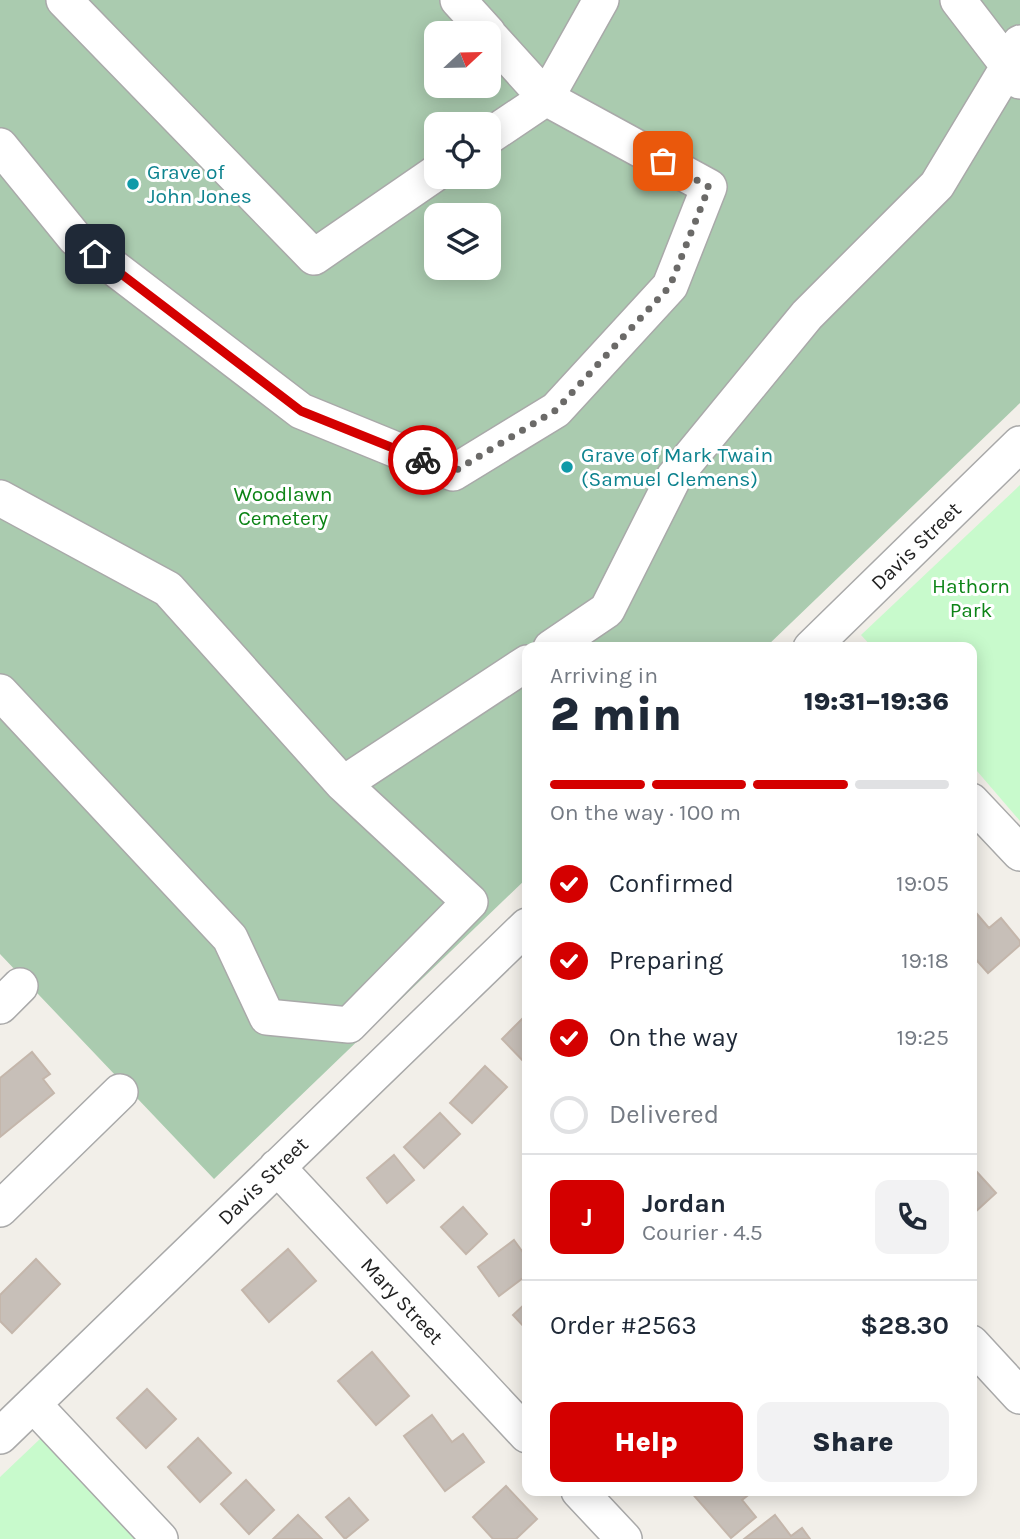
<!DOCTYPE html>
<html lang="en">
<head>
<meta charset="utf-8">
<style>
  :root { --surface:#fff; --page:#f2f2f3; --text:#1f2937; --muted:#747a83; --line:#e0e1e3; --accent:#d40000 }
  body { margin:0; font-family:Karla,sans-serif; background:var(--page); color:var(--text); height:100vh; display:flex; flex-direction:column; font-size:26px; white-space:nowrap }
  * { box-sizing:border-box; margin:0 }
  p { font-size:23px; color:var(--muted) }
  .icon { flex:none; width:38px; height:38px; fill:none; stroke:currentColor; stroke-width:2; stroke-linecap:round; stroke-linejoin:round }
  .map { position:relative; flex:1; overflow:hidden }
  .sheet { position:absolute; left:522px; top:642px; width:455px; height:854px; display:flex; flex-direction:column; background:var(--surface); border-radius:14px; box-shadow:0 4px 18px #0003 }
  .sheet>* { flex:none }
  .needle { width:46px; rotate:68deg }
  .buttons { position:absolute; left:424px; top:21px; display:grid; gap:14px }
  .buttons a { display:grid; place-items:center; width:77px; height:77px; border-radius:14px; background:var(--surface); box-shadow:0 4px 18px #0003; font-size:35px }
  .pin { position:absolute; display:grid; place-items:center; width:60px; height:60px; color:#fff; margin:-30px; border-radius:14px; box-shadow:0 4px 10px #0006 }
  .courier { position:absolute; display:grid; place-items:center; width:70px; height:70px; margin:-35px; border:5px solid #d40000; border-radius:50%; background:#fff; color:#222; box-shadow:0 2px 9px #0007 }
  .overview em { font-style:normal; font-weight:800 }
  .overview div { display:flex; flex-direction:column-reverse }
  .overview { display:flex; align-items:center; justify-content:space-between; height:119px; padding:0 28px }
  h1 { font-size:46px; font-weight:800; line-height:52px }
  .bar { display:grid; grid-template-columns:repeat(4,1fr); gap:10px 7px; align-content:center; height:84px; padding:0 28px }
  .bar i { height:9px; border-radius:5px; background:var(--line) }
  .bar .on { background:var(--accent) }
  .bar p { grid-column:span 4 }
  .line { display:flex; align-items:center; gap:18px; padding:0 28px; border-top:2px solid var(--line) }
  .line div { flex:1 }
  .round { display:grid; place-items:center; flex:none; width:74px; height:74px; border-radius:14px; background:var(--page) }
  ol { padding:0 28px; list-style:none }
  li { display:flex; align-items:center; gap:21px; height:77px }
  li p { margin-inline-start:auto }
  li .icon { padding:7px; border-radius:50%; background:var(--accent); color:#fff; stroke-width:4 }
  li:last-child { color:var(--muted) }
  li i { width:38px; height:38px; border:4px solid var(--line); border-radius:50% }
  .button { display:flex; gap:14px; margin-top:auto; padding:14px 28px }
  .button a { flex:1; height:80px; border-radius:14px; background:var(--accent); color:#fff; font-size:28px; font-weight:800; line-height:80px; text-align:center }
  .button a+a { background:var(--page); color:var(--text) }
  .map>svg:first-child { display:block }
</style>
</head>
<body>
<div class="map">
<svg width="1020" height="1539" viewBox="0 0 1020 1539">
  <rect width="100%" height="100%" fill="#f2efe9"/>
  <path fill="#aacbaf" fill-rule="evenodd" d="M 0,0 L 1020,0 L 1020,403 L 766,647 L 527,648 L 527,878 L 214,1179 L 0,954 ZM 436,33 L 488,33 L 488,86 L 436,86 ZM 436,124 L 488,124 L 488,177 L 436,177 ZM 436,215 L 488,215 L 488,268 L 436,268 Z"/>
  <path fill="#c8facc" d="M 1020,485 L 1020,821 L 971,764 L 971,648 L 872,647 L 861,635 Z
    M 41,1438 L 136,1539 L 0,1539 L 0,1477 Z"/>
  <path fill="#c7bfb8" stroke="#c4b6ab" stroke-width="2" d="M 971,907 L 989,928 L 1001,918 L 1020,941 L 1020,945 L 988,973 L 971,954 Z
    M 525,1016 L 527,1017 L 527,1065 L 502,1039 Z
    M 32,1052 L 50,1074 L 43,1079 L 54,1093 L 0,1137 L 0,1078 Z
    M 485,1066 L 507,1087 L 472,1123 L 450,1103 Z
    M 440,1113 L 460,1134 L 424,1168 L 404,1147 Z
    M 394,1155 L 414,1180 L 387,1203 L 367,1178 Z
    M 976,1171 L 996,1193 L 974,1213 L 971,1210 L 971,1175 Z
    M 463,1207 L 487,1234 L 466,1254 L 441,1227 Z
    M 514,1240 L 527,1258 L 527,1275 L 499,1296 L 478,1267 Z
    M 288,1249 L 316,1281 L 269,1322 L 242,1290 Z
    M 36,1259 L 60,1284 L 12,1333 L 0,1321 L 0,1295 Z
    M 527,1302 L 527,1330 L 513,1315 Z
    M 372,1352 L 409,1396 L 376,1425 L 338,1381 Z
    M 147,1389 L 176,1419 L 146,1448 L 117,1418 Z
    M 432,1415 L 452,1442 L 463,1434 L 484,1462 L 445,1491 L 404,1436 Z
    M 198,1438 L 231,1473 L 200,1502 L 168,1467 Z
    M 246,1480 L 274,1510 L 249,1534 L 221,1504 Z
    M 506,1486 L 537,1519 L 516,1539 L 493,1539 L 473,1517 Z
    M 690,1491 L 749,1491 L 751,1493 L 742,1500 L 756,1517 L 731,1538 Z
    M 349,1498 L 368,1520 L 345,1539 L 326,1517 Z
    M 298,1515 L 322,1539 L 273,1539 Z
    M 775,1515 L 791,1536 L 802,1528 L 810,1539 L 744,1539 Z"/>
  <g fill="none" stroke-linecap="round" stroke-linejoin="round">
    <defs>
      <path id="minor" d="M 64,0 L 314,257 L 436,173
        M 458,0 L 488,33
        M 958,0 L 1020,81
        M 488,34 L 546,98 L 601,0
        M 0,146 L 75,238 L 301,411 L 453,473 L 556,410 L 670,286 L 709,187 L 546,98 L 488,137
        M 0,498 L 168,589 L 343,784 L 527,663
        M 551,648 L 607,610 L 674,477 L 807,315 L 937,185 L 1008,67 L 1020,43
        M 811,648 L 1020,444
        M 0,692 L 230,938 L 267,1017 L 349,1025 L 470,902 L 343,784
        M 971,801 L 1020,853
        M 0,1006 L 20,986
        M 277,1167 L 527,1435
        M 0,1209 L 120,1092
        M 971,1343 L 1020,1396
        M 33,1404 L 160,1539
        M 0,1436 L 527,926
        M 579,1491 L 624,1539"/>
    </defs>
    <use href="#minor" stroke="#a9a9a9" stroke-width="38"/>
    <use href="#minor" stroke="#fff" stroke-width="35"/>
  </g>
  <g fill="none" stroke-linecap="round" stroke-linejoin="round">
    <path stroke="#6b6a68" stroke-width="7" stroke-dasharray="0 12.6" d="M 423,460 L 453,472 L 556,410 L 670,286 L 709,187 L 663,161"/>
    <path stroke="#d40000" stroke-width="9" d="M 95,254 L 301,411 L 423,460"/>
  </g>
  <g fill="#0f9aa8" stroke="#fff" stroke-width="2.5">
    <circle cx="133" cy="184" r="7"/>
    <circle cx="567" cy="467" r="7"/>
  </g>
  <g text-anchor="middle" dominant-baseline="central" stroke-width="6" stroke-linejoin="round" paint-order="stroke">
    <g font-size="21" fill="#0d838f" stroke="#fff" text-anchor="start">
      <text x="147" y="172">Grave of<tspan x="147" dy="24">John Jones</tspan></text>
      <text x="581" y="455">Grave of Mark Twain<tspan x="581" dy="24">(Samuel Clemens)</tspan></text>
    </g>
    <g font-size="21" fill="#0c8416" stroke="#fff">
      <text x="283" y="494">Woodlawn<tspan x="283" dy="24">Cemetery</tspan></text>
      <text x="971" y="586">Hathorn<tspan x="971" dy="24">Park</tspan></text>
    </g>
    <g font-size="21" fill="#222" stroke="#fff">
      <text transform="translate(916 546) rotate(-44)">Davis Street</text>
      <text transform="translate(263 1181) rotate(-44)">Davis Street</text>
      <text transform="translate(402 1301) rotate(47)">Mary Street</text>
    </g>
  </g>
</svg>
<div class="buttons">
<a><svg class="needle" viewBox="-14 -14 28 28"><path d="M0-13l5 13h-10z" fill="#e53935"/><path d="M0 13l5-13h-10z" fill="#747a83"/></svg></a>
<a><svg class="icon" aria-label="locate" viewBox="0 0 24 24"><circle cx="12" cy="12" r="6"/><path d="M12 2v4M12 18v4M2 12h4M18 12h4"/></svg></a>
<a><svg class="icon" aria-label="layers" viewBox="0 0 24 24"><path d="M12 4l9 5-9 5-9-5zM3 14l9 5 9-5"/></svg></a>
</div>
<div class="pin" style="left:663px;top:161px;background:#ea580c"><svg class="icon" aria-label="bag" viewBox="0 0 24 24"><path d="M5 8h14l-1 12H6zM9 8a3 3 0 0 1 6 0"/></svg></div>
<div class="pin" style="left:95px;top:254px;background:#1f2937"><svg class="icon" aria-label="home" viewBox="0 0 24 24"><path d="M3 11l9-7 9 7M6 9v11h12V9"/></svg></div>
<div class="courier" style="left:423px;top:460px"><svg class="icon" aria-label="bike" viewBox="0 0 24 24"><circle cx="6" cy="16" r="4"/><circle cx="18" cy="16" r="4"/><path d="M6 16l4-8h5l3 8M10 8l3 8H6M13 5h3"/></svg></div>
<section class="sheet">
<div class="overview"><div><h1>2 min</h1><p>Arriving in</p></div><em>19:31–19:36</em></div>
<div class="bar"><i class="on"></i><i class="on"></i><i class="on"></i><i></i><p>On the way · 100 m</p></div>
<ol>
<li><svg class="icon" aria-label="check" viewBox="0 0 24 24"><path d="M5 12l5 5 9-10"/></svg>Confirmed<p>19:05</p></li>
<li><svg class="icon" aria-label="check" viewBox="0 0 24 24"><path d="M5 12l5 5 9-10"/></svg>Preparing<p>19:18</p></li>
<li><svg class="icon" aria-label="check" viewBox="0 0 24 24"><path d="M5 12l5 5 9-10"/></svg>On the way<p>19:25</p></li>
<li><i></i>Delivered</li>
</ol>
<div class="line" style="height:126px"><b class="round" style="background:var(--accent);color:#fff">J</b><div><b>Jordan</b><p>Courier · 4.5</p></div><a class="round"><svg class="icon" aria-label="phone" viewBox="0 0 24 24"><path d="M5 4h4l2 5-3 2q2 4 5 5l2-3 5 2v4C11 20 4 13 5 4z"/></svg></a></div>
<div class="line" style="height:91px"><div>Order #2563</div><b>$28.30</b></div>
<div class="button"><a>Help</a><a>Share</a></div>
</section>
</div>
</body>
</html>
